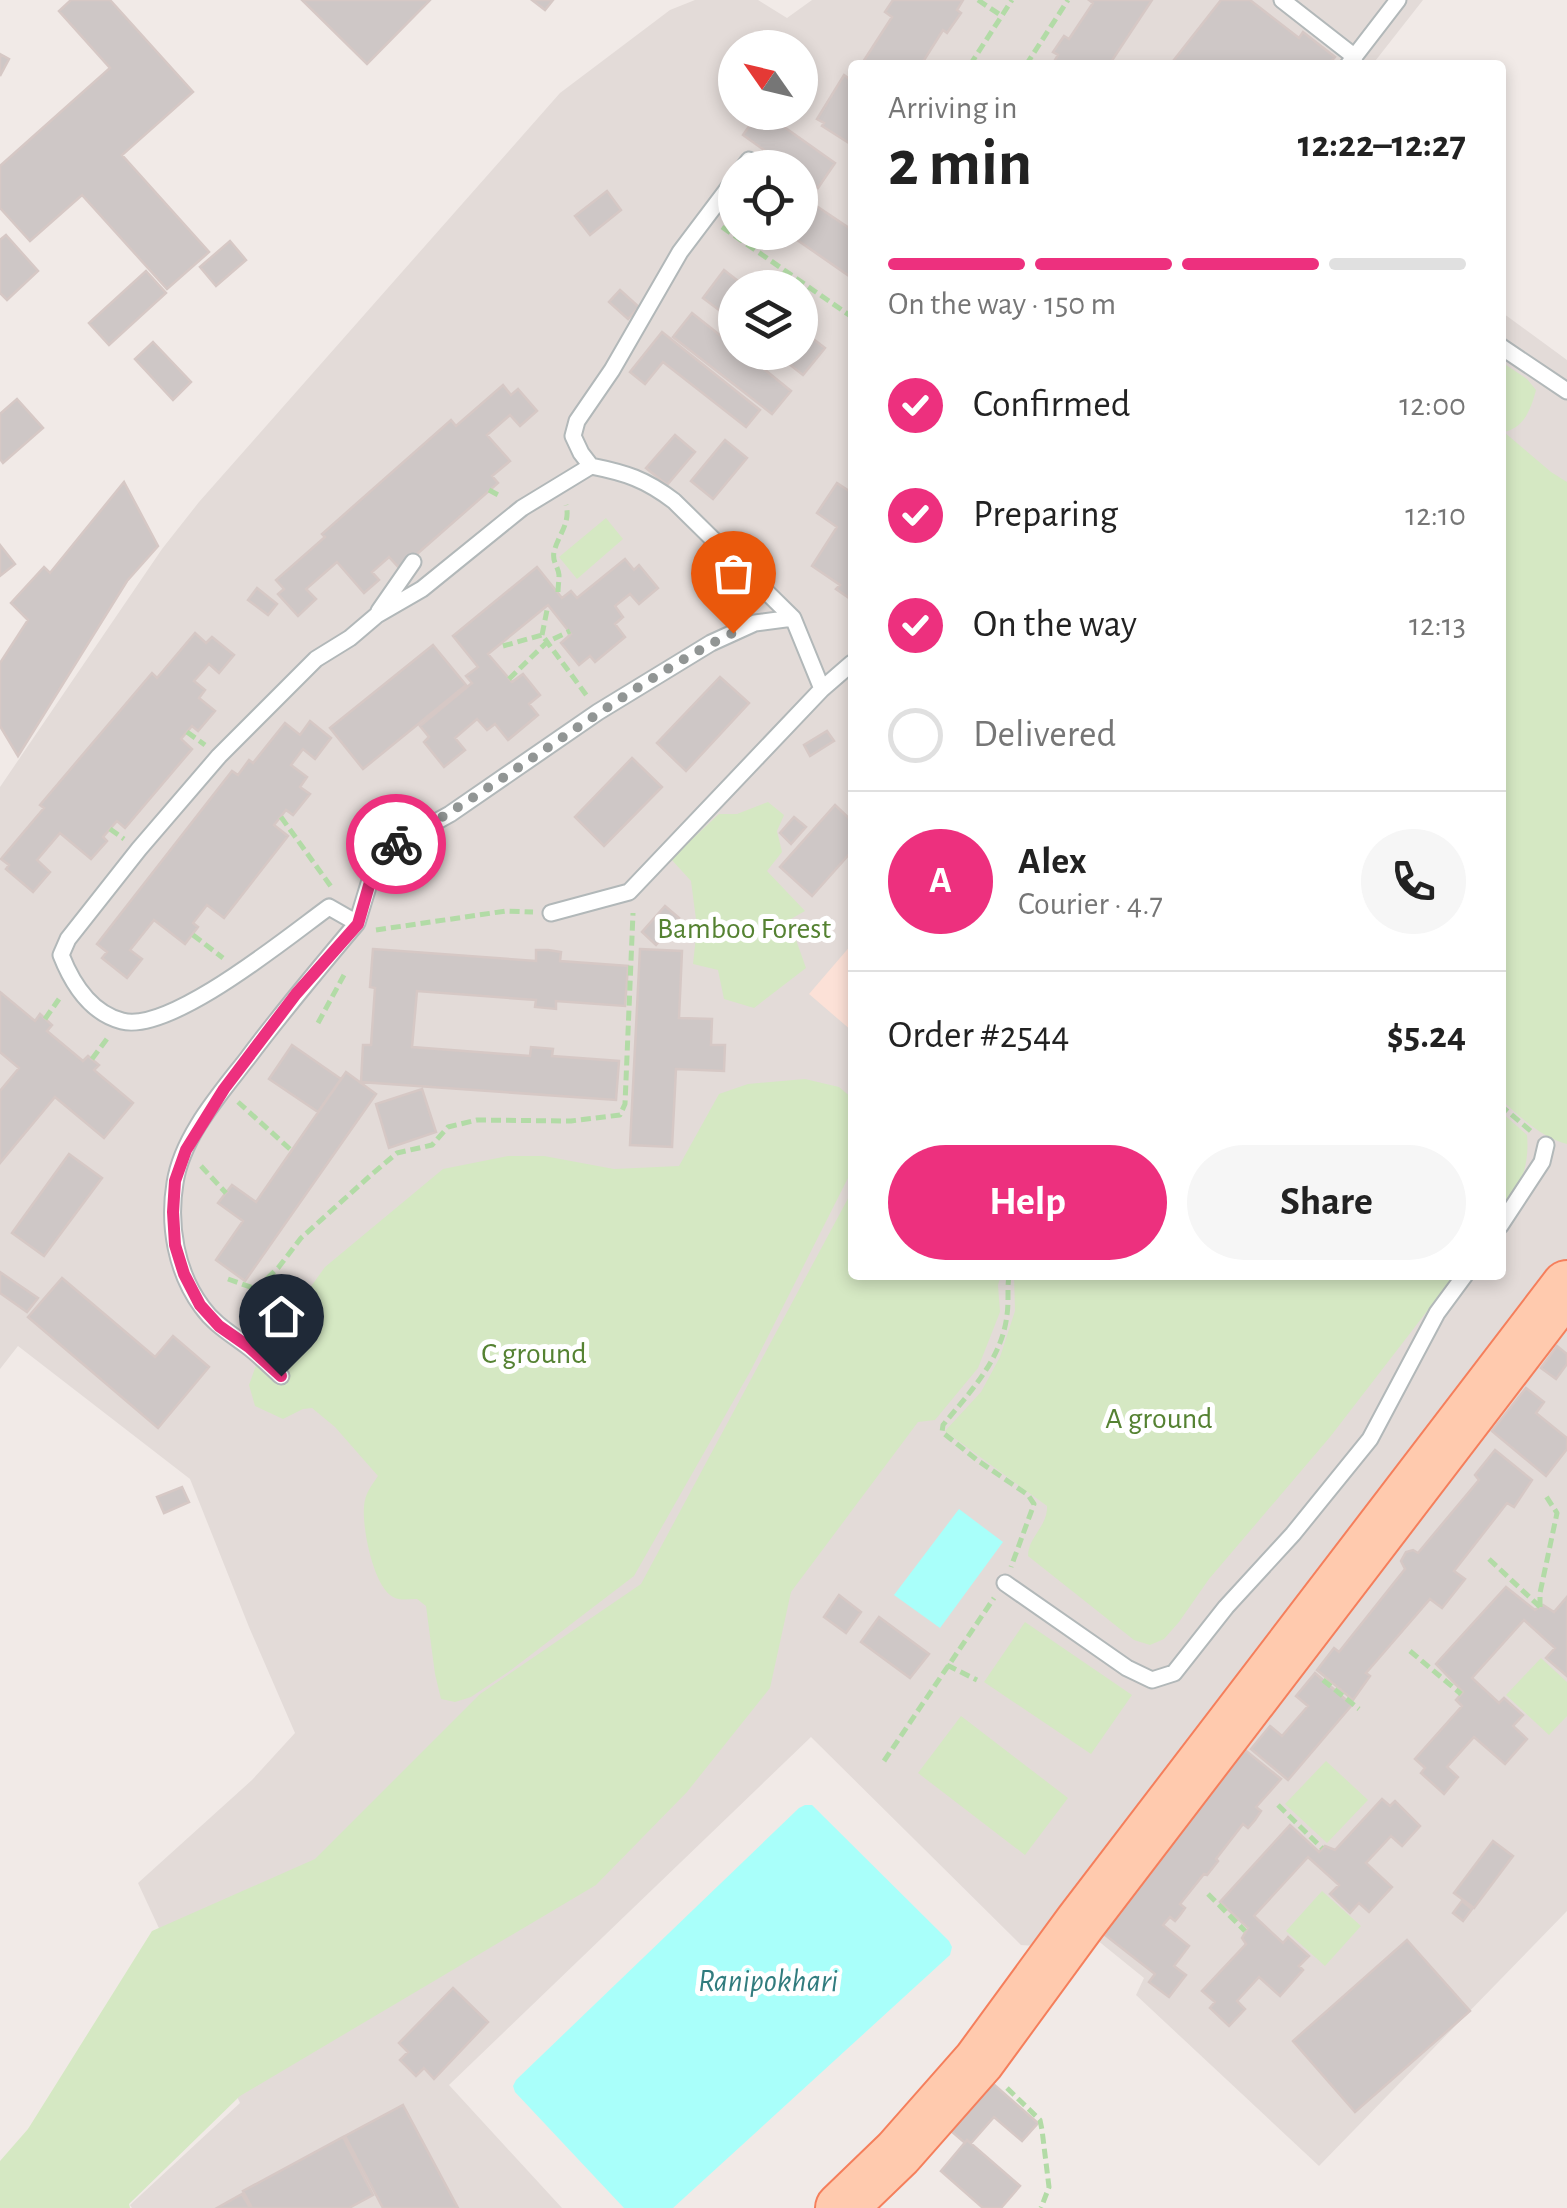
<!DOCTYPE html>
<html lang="en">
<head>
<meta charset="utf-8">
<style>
  :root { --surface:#fff; --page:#f6f6f6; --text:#222; --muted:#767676; --line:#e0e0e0; --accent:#ed307e }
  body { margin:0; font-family:"Alegreya Sans",sans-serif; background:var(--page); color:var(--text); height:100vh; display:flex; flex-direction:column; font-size:38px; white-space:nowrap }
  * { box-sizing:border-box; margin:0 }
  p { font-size:32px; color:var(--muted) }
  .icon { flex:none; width:55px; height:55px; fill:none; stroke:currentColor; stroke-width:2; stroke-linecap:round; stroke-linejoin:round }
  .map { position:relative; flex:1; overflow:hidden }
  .side { position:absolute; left:848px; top:60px; width:658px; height:1220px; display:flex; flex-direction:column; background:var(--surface); border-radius:10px; box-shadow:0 5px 15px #0003 }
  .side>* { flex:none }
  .needle { width:65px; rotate:304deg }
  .controls { position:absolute; left:718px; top:30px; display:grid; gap:20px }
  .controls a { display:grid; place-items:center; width:100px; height:100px; border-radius:50%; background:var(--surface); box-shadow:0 5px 15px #0003; font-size:50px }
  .pin { position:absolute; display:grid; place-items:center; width:85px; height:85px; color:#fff; margin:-102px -42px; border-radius:50% 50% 50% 0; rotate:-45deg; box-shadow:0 0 10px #0007 }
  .pin .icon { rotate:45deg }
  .courier { position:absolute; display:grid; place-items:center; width:100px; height:100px; margin:-50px; border:8px solid #ed307e; border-radius:50%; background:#fff; color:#222; box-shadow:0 2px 12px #0007 }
  .summary em { font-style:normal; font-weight:600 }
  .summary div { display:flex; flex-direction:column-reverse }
  .summary { display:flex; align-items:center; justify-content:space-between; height:170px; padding:0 40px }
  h1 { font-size:65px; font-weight:600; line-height:75px }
  .bar { display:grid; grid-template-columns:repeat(4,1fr); gap:15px 10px; align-content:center; height:120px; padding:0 40px }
  .bar i { height:12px; border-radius:8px; background:var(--line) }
  .bar .selected { background:var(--accent) }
  .bar p { grid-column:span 4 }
  .line { display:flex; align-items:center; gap:25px; padding:0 40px; border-top:2px solid var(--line) }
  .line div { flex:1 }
  .round { display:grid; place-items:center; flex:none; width:105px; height:105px; border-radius:52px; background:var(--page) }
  ol { padding:0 40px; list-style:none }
  li { display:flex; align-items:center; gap:30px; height:110px }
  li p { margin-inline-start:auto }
  li .icon { padding:10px; border-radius:50%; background:var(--accent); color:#fff; stroke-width:4 }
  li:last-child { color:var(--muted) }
  li i { width:55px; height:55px; border:5px solid var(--line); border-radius:50% }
  .primary-button { display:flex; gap:20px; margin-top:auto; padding:20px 40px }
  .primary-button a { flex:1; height:115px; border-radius:60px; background:var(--accent); color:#fff; font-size:40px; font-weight:600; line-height:115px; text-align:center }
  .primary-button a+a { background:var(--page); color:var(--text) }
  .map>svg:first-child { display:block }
</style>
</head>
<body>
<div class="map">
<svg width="1567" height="2208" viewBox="0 0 1567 2208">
  <rect width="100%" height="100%" fill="#f1eae7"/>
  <path fill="#e3dbd8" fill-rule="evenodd" d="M 695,0 L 758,0 L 787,18 L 812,0 L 1423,0 L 1372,65 L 852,65 L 852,1275 L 1500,1275 L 1500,311 L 1567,360 L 1567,1271 L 1087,1870 L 1035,1946 L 1021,1945 L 811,1737 L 449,2085 L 562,2208 L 132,2208 L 130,2205 L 240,2103 L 138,1883 L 252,1780 L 295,1733 L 249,1627 L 190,1479 L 18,1346 L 0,1369 L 0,787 L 162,549 L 199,502 L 560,93 L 670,10 ZM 735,48 L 800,48 L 800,112 L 735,112 ZM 735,168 L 800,168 L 800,232 L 735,232 ZM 735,288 L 800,288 L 800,352 L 735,352 Z
    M 1567,1315 L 1567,1911 L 1319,2166 L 1136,1995 L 1144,1978 L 1086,1931 Z"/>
  <path fill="#d5e8c3" d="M 1500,361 L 1527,379 L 1536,390 C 1531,409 1524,428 1504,432 L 1551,472 L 1567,482 L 1567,1144 C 1541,1138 1520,1116 1500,1099 Z
    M 606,518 L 623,539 L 577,579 L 559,557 Z
    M 768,802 L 784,815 L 777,831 L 782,852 L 767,871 L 805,911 L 789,920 L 806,968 L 754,1008 L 724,999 L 718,970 L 693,964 L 697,927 L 691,881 L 671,859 L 719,814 L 737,814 Z
    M 805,1079 L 839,1087 L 852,1098 L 852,1170 L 751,1370 L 634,1576 L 511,1670 L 471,1697 L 455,1702 L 441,1699 L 435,1674 L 426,1606 L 417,1599 C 409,1599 400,1601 393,1597 C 373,1586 362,1527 364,1506 C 365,1494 371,1486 378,1476 L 335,1427 L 312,1408 L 303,1409 L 283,1419 L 255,1406 L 249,1385 L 258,1360 L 325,1267 L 443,1169 L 508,1156 L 544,1156 L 614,1169 L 679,1166 L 719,1094 L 748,1084 Z
    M 1500,1111 L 1527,1135 C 1530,1167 1519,1191 1500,1216 Z
    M 852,1191 L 852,1275 L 1001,1275 L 998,1285 L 1000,1312 L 978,1368 L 935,1420 L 918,1422 L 791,1592 L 770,1688 L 687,1792 L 596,1885 L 240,2096 L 129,2204 L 130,2208 L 0,2208 L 0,2161 L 28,2129 L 152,1931 L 315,1859 L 480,1694 L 641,1584 Z
    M 1014,1275 L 1455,1275 L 1330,1437 L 1209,1579 L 1179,1622 L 1164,1639 L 1150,1645 L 1134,1640 L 1028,1556 C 1028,1537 1048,1526 1047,1506 L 945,1431 L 981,1392 L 1000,1357 L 1015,1311 Z
    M 1025,1622 L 1132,1695 L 1091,1754 L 984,1682 Z
    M 1541,1658 L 1567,1682 L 1567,1716 L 1549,1735 L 1506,1695 Z
    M 961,1716 L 1068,1798 L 1025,1855 L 918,1773 Z
    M 1326,1761 L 1368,1800 L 1327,1843 L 1285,1804 Z
    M 1322,1891 L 1361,1926 L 1325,1966 L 1286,1931 Z"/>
  <path fill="#fce1d7" d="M 852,944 L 852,1031 L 809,994 Z"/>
  <path fill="#a9fffa" d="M 959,1509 L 1003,1542 L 940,1628 L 894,1595 Z
    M 805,1805 L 812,1805 L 949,1941 L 952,1947 L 950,1955 L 673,2208 L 624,2208 L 515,2092 L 513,2086 L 516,2080 L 799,1808 Z"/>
  <path fill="#cec7c6" stroke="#d6c8c5" stroke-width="2.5" d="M 71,0 L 110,0 L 193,92 L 122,155 L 209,252 L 167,289 L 82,195 L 30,241 L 0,208 L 0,166 L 110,68 L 59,11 Z
    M 302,0 L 430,0 L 367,64 Z
    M 532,0 L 553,0 L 545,10 Z
    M 893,0 L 963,0 L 957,10 L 961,13 L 947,33 L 943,30 L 921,65 L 861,65 L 892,17 L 885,12 Z
    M 1089,0 L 1152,0 L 1109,65 L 1052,65 L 1058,55 L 1053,52 L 1064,36 L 1069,39 L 1093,3 Z
    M 1221,0 L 1250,0 L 1299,38 L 1303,32 L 1335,57 L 1328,65 L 1170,65 Z
    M 0,54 L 9,59 L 0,76 Z
    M 844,75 L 851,80 L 852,79 L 852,145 L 822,126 L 824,123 L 817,119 Z
    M 759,112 L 763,112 L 835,163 L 818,188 L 800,175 L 800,168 L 789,168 L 743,135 Z
    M 607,191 L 621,210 L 590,235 L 575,216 Z
    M 809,201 L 852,230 L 852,278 L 787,233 L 800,232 L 800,214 Z
    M 6,235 L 38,271 L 7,300 L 0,293 L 0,240 Z
    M 230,241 L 246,260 L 216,286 L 200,267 Z
    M 724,270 L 747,288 L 735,288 L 735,322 L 703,298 Z
    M 146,271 L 166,293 L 109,345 L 89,323 Z
    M 620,290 L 639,307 L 628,319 L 609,302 Z
    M 692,313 L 735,347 L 735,352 L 743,352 L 791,391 L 772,414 L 673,337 Z
    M 800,329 L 825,348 L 803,375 L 774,352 L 800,352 Z
    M 662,332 L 760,410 L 746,427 L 663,362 L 645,384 L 630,372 Z
    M 153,342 L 191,382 L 173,400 L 135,359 Z
    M 503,385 L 511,395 L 518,389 L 537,411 L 520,426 L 510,415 L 487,435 L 510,461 L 492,476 L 498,483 L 400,569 L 389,557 L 372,572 L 379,580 L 364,593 L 337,562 L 306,589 L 316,599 L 298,616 L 278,594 L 284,589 L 276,580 L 325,537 L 322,534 L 451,420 L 456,426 Z
    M 17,399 L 43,428 L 3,463 L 0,459 L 0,414 Z
    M 675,435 L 695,452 L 667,485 L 646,468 Z
    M 725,440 L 747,458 L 713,499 L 691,481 Z
    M 124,482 L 158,546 L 127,581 L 18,756 L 0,726 L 0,663 L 28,620 L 11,603 L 44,567 L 50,573 Z
    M 837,483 L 852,493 L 852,600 L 836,589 L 840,585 L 812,566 L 837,527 L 817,513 Z
    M 0,545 L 15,564 L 0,576 Z
    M 625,559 L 634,570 L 639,565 L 658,588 L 639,604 L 630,594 L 615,606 L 623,617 L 615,624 L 625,637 L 595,662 L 590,656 L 579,665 L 561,643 L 571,634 L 548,605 L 488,654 L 512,682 L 523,674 L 540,695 L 529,704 L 538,715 L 508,740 L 495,724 L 487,730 L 477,719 L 455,738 L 465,750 L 444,767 L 424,742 L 429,737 L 420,726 L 472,683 L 466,676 L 478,667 L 453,636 L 537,567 L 562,598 L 571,591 L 577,598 Z
    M 257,588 L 277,604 L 268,615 L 248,600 Z
    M 195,633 L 206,643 L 212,637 L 234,655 L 219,673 L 209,664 L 194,681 L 205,690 L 199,698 L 215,711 L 198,731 L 192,726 L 181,739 L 192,749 L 125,828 L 117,821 L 103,837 L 107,841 L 91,859 L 60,833 L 37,860 L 50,872 L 33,892 L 6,869 L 9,865 L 1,859 L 44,808 L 40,805 L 152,673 L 157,678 Z
    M 433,645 L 466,685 L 363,769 L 330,728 Z
    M 720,677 L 749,703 L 686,771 L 657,743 Z
    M 310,721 L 331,738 L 315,759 L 303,749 L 291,765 L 307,777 L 300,787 L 310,794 L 293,815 L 286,810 L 274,825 L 288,836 L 224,918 L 207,905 L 193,923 L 198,927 L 185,944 L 154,920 L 130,950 L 142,959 L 127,978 L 102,958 L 107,952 L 97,944 L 232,771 L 238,775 L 249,760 L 253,763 L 285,723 L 300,735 Z
    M 827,731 L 834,741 L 810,756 L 804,745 Z
    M 632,758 L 662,787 L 604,846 L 575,817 Z
    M 835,805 L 852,821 L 852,851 L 812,896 L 780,867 Z
    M 794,817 L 806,827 L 791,844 L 780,833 Z
    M 665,906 L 679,918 L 656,945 L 642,932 Z
    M 373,949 L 536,961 L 536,950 L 548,950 L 561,952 L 560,961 L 628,966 L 625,1006 L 556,1001 L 556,1009 L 535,1007 L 536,1000 L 417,991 L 412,1047 L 530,1056 L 531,1047 L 553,1049 L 552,1056 L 619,1061 L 616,1100 L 361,1082 L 363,1045 L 371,1045 L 375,988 L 370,987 Z
    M 640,949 L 682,951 L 679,1018 L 712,1019 L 711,1045 L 725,1045 L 724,1071 L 676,1069 L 672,1147 L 630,1145 Z
    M 0,992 L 35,1021 L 40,1014 L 52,1025 L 47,1031 L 83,1061 L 88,1056 L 99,1065 L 94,1070 L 133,1103 L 104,1138 L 55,1097 L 0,1163 L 0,1091 L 19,1068 L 0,1052 Z
    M 292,1045 L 341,1079 L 318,1112 L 269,1079 Z
    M 346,1072 L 376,1094 L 245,1281 L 216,1260 L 243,1221 L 218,1203 L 232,1185 L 256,1202 Z
    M 422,1089 L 436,1132 L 389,1148 L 376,1104 Z
    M 69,1154 L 102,1178 L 44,1256 L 12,1233 Z
    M 0,1272 L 38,1298 L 27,1312 L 0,1293 Z
    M 62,1278 L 155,1357 L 173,1336 L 209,1367 L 158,1428 L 28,1317 Z
    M 1557,1346 L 1567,1354 L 1567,1364 L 1556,1379 L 1541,1368 Z
    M 1526,1388 L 1544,1402 L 1536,1413 L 1567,1438 L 1567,1449 L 1546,1476 L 1492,1431 Z
    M 1495,1450 L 1532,1480 L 1514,1507 L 1507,1503 L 1454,1571 L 1465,1579 L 1442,1608 L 1430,1599 L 1366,1673 L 1370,1676 L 1353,1700 L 1317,1670 L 1334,1648 L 1339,1652 L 1405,1569 L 1401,1561 L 1406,1552 L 1413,1550 L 1418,1553 L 1479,1480 L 1475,1475 Z
    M 182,1487 L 189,1502 L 164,1513 L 157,1497 Z
    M 1506,1587 L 1535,1610 L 1543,1605 L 1554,1612 L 1567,1597 L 1567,1676 L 1546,1658 L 1555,1648 L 1524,1620 L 1472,1678 L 1499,1703 L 1504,1698 L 1523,1715 L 1513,1726 L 1527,1739 L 1505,1764 L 1474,1737 L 1447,1767 L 1458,1777 L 1444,1794 L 1421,1773 L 1425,1768 L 1415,1759 L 1462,1706 L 1456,1700 L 1463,1692 L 1436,1664 Z
    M 839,1595 L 861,1612 L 846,1633 L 824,1617 Z
    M 879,1617 L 929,1654 L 910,1678 L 861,1642 Z
    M 1315,1673 L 1352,1705 L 1288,1780 L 1251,1749 L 1270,1726 L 1282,1736 L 1308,1706 L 1296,1696 Z
    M 1245,1750 L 1281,1779 L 1256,1807 L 1261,1811 L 1255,1820 L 1248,1828 L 1243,1824 L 1216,1859 L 1218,1861 L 1207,1875 L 1204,1874 L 1180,1904 L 1185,1908 L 1180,1915 L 1175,1921 L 1170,1917 L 1163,1925 L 1189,1946 L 1174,1966 L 1186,1975 L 1169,1997 L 1149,1982 L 1155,1974 L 1100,1931 Z
    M 1382,1799 L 1390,1806 L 1395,1801 L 1420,1826 L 1402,1846 L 1391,1836 L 1366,1863 L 1392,1887 L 1369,1912 L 1359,1903 L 1350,1913 L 1330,1894 L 1339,1885 L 1308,1857 L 1254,1916 L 1283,1943 L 1288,1937 L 1309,1956 L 1299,1966 L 1303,1970 L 1280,1996 L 1259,1977 L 1237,2001 L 1245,2009 L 1229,2026 L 1210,2008 L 1215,2002 L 1202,1991 L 1246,1944 L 1242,1938 L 1248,1928 L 1220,1902 L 1290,1825 L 1319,1852 L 1325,1846 L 1335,1850 Z
    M 1493,1841 L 1513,1856 L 1474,1908 L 1454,1893 Z
    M 1462,1901 L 1472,1909 L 1463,1921 L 1453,1913 Z
    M 1407,1940 L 1470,2011 L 1355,2112 L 1293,2041 Z
    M 453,1988 L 488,2022 L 434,2079 L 424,2068 L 416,2076 L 400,2060 L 408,2052 L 399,2043 Z
    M 991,2082 L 1038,2123 L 1022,2141 L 994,2117 L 971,2143 L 967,2140 L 965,2143 L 950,2130 Z
    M 403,2105 L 458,2208 L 383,2208 L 345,2136 Z
    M 343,2137 L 373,2195 L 349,2208 L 252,2208 L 243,2191 Z
    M 967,2140 L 1020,2186 L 1001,2208 L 983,2208 L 941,2171 Z
    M 242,2194 L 250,2208 L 217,2208 Z"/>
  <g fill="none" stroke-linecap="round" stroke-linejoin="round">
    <defs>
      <path id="service" d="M 1282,0 L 1355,57
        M 1348,65 L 1398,0
        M 743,168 L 749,160
        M 1500,346 L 1567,391
        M 591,466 L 581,453 L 573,436 L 577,421 L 612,370 L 680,252 L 735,179
        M 379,611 L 413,562
        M 793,618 L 755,623 L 711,643 L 598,712 L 450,814 L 378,854 L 357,923 L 329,907 C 289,936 170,1034 122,1021 C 91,1013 72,983 61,955 L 68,939 L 139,849 L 219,756 L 316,659 L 350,638 L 377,615 L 422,589 L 522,508 L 591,466 C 626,473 645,479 674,501 L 793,618 L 822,689 L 852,663
        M 551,913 L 629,892 L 822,689
        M 1500,1226 L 1542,1162 L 1546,1145
        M 281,1376 C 270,1366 259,1355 247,1346 C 230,1333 214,1324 202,1307 C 176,1272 168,1225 175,1183 C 182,1137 219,1095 247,1059 C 282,1012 319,968 357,923
        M 1005,1583 L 1127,1668 L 1152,1680 L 1174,1673 L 1226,1607 L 1293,1534 L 1370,1439 L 1437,1313 L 1465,1275"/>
      <path id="primary" d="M 841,2208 L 898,2153 L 979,2061 L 1080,1923 L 1567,1286"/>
    </defs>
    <use href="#service" stroke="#b2b8b9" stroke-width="19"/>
    <use href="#primary" stroke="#f57f5c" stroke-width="54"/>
    <path stroke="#b2dba6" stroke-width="5" stroke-dasharray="10 5" stroke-linecap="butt" d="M 978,0 L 1002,16
      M 970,65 L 1012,0
      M 1026,65 L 1068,0
      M 722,227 L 852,317
      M 489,490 L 502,497
      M 558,592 C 558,587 559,581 559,575 C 558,566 552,562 554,552 C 558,535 571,523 566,505
      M 542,635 L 547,610
      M 503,646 L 542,635 L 587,696
      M 509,679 L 547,642 L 570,631
      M 187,732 L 205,745
      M 281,817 L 332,888
      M 110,829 L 124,839
      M 376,930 L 506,911 L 533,912
      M 193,935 L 223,958
      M 45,1019 L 59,999
      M 318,1023 L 344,975
      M 92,1059 L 109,1036
      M 238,1102 L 291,1150
      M 1500,1105 L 1532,1132
      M 201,1166 L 226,1193
      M 1009,1275 C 1007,1288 1009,1302 1007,1315 C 1002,1359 970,1392 943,1425 L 942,1432 L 977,1460 L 1028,1495 L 1034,1504 L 1011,1567
      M 228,1279 L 256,1289 L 278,1268 L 301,1238 L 371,1175 L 397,1153 L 432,1145 L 448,1127 L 477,1120 L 571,1121 L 620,1115 L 625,1104 L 633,913
      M 1489,1559 L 1540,1607
      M 1540,1607 L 1540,1593 L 1557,1513 L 1544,1493
      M 1410,1651 L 1461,1694
      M 947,1665 L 977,1680
      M 1323,1680 L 1359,1709
      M 884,1761 L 994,1598
      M 1278,1805 L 1322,1848
      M 1208,1894 L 1245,1931
      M 1007,2088 L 1040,2120 L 1042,2130 L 1049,2187 L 1041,2208"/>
    <use href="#service" stroke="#fff" stroke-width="15"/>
    <use href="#primary" stroke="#ffcaae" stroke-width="50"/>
  </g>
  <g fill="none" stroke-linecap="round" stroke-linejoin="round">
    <path stroke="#919594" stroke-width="10" stroke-dasharray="0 18" d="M 396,844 C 486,794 566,732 653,678 C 679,662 705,646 733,633"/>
    <path stroke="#ed307e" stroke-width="12" d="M 281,1376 L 249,1347 L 219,1326 L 200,1305 L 184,1274 L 175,1245 L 173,1212 L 175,1181 L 186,1150 L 224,1089 L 296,994 L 358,924 L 378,854 L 396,844"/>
  </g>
  <g text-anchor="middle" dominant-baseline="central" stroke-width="10" stroke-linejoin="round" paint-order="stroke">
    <g font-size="30" fill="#558232" stroke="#fff">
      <text x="744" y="929">Bamboo Forest</text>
      <text x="534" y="1354">C ground</text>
      <text x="1159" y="1419">A ground</text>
    </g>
    <g font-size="32" font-style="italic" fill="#317c7e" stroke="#fff">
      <text x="768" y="1981">Ranipokhari</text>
    </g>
  </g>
</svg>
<div class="controls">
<a><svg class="needle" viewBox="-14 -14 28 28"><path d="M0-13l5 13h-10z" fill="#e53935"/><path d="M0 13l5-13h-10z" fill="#767676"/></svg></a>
<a><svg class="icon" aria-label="locate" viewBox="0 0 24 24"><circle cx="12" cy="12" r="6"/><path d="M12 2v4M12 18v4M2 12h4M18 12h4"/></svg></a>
<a><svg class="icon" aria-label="layers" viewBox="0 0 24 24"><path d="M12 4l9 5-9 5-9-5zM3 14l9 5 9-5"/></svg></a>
</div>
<div class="pin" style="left:733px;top:633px;background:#ea580c"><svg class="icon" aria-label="bag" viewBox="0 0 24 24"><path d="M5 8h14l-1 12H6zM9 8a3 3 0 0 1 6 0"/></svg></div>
<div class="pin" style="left:281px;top:1376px;background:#1f2937"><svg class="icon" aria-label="home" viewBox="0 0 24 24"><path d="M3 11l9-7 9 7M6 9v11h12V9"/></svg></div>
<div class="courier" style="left:396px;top:844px"><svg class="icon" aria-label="bike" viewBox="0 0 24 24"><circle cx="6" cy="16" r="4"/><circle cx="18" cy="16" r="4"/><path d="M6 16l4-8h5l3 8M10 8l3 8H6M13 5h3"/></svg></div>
<section class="side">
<div class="summary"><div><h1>2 min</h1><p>Arriving in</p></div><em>12:22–12:27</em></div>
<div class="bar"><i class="selected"></i><i class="selected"></i><i class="selected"></i><i></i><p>On the way · 150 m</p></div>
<ol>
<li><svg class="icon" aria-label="check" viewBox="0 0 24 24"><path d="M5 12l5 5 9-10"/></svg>Confirmed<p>12:00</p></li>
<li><svg class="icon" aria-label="check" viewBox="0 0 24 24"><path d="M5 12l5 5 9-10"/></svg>Preparing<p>12:10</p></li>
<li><svg class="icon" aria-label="check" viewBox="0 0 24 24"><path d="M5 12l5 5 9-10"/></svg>On the way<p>12:13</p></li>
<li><i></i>Delivered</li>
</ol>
<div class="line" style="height:180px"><b class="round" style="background:var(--accent);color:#fff">A</b><div><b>Alex</b><p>Courier · 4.7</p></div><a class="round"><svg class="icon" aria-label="phone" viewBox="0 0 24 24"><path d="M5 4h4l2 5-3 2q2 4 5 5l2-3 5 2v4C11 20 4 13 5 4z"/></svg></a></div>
<div class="line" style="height:130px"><div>Order #2544</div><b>$5.24</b></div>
<div class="primary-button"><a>Help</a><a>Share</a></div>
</section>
</div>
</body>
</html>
